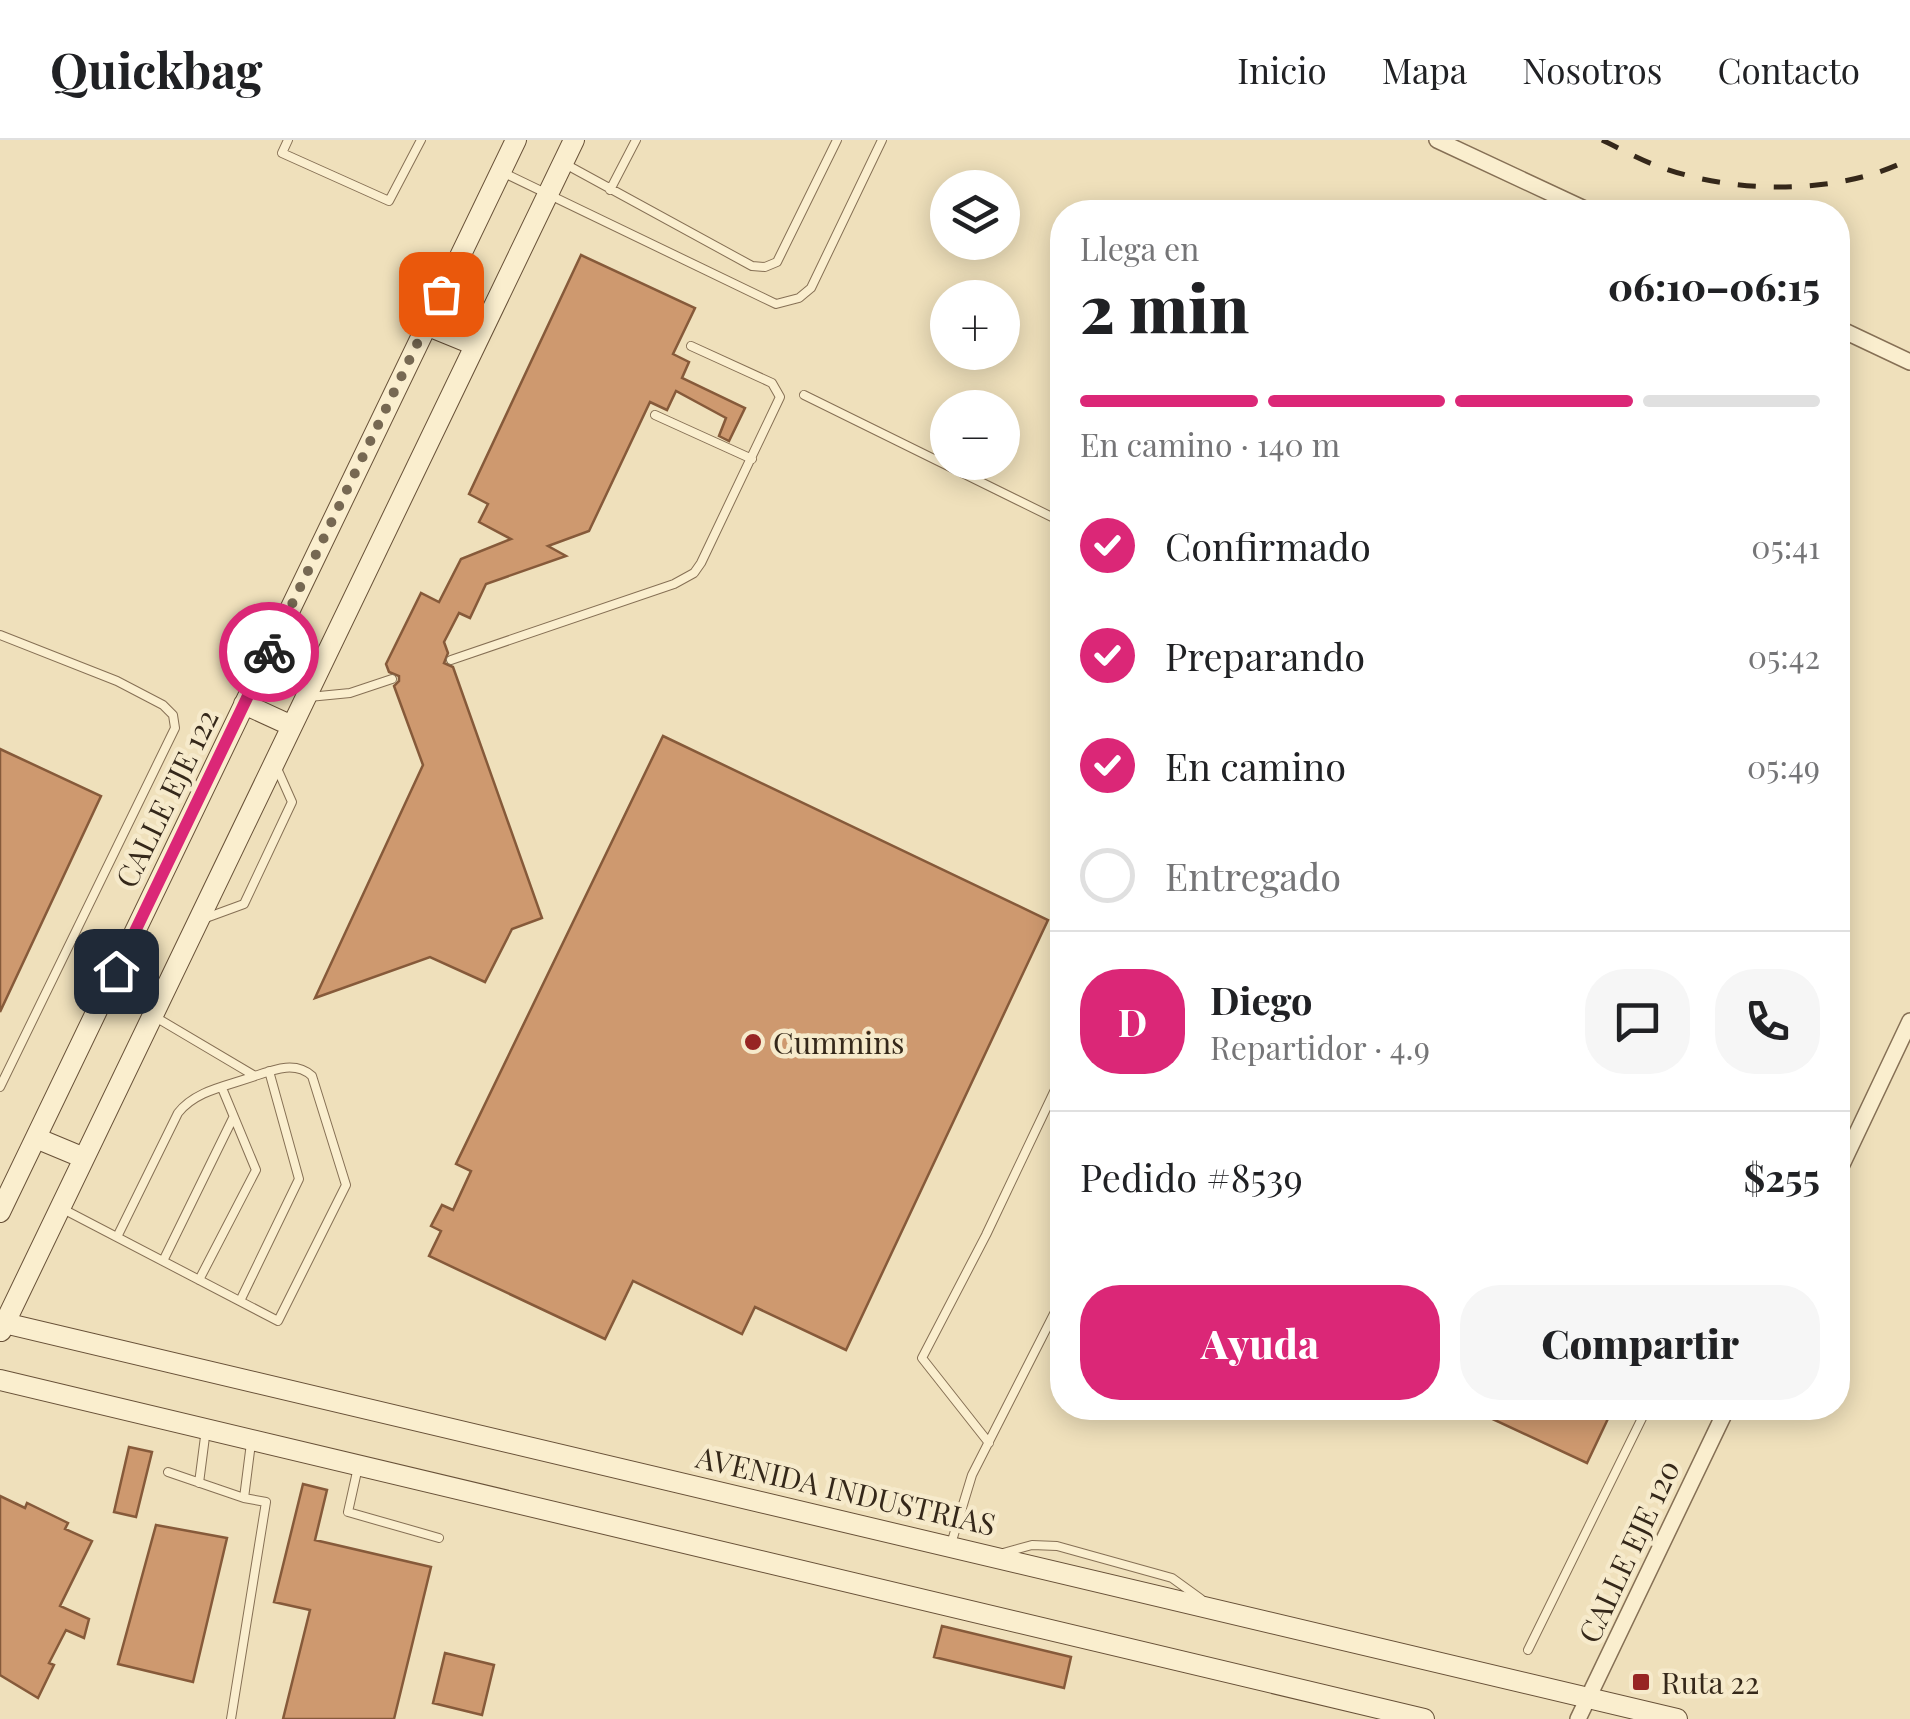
<!DOCTYPE html>
<html lang="es">
<head>
<meta charset="utf-8">
<style>
  :root { --surface:#fff; --page:#f6f6f6; --text:#202124; --muted:#757577; --line:#e0e0e0; --accent:#db2777 }
  body { margin:0; font-family:"Playfair Display",serif; background:var(--page); color:var(--text); height:100vh; display:flex; flex-direction:column; font-size:38px; white-space:nowrap }
  * { box-sizing:border-box; margin:0 }
  p { font-size:32px; color:var(--muted) }
  .icon { flex:none; width:55px; height:55px; fill:none; stroke:currentColor; stroke-width:2; stroke-linecap:round; stroke-linejoin:round }
  .map { position:relative; flex:1; overflow:hidden }
  .drawer { position:absolute; left:1050px; top:60px; width:800px; height:1220px; display:flex; flex-direction:column; background:var(--surface); border-radius:40px; box-shadow:0 5px 25px #0003 }
  .drawer>* { flex:none }
  .controls { position:absolute; left:930px; top:30px; display:grid; gap:20px }
  .controls a { display:grid; place-items:center; width:90px; height:90px; border-radius:50%; background:var(--surface); box-shadow:0 5px 25px #0003; font-size:50px }
  .pin { position:absolute; display:grid; place-items:center; width:85px; height:85px; color:#fff; margin:-42px; border-radius:20px; box-shadow:0 5px 15px #0006 }
  .courier { position:absolute; display:grid; place-items:center; width:100px; height:100px; margin:-50px; border:8px solid #db2777; border-radius:50%; background:#fff; color:#222; box-shadow:0 2px 12px #0007 }
  .summary em { font-style:normal; font-weight:800 }
  .summary div { display:flex; flex-direction:column-reverse }
  .summary { display:flex; align-items:center; justify-content:space-between; height:170px; padding:0 30px }
  h1 { font-size:65px; font-weight:800; line-height:75px }
  .bar { display:grid; grid-template-columns:repeat(4,1fr); gap:15px 10px; align-content:center; height:120px; padding:0 30px }
  .bar i { height:12px; border-radius:8px; background:var(--line) }
  .bar .current { background:var(--accent) }
  .bar p { grid-column:span 4 }
  .line { display:flex; align-items:center; gap:25px; padding:0 30px; border-top:2px solid var(--line) }
  .line div { flex:1 }
  .round { display:grid; place-items:center; flex:none; width:105px; height:105px; border-radius:40px; background:var(--page) }
  ol { padding:0 30px; list-style:none }
  li { display:flex; align-items:center; gap:30px; height:110px }
  li p { margin-inline-start:auto }
  li .icon { padding:10px; border-radius:50%; background:var(--accent); color:#fff; stroke-width:4 }
  li:last-child { color:var(--muted) }
  li i { width:55px; height:55px; border:5px solid var(--line); border-radius:50% }
  .button { display:flex; gap:20px; margin-top:auto; padding:20px 30px }
  .button a { flex:1; height:115px; border-radius:40px; background:var(--accent); color:#fff; font-size:40px; font-weight:800; line-height:115px; text-align:center }
  .button a+a { background:var(--page); color:var(--text) }
  header { display:flex; align-items:center; gap:60px; box-sizing:border-box; height:140px; padding:0 50px; background:var(--surface); border-bottom:2px solid var(--line) }
  header strong { font-size:48px }
  nav { display:flex; gap:55px; margin-inline-start:auto; font-size:35px }
  .map>svg:first-child { display:block }
</style>
</head>
<body>
<header>
<strong>Quickbag</strong>
<nav><a>Inicio</a><a>Mapa</a><a>Nosotros</a><a>Contacto</a></nav>
</header>
<div class="map">
<svg width="1910" height="1579" viewBox="0 0 1910 1579">
  <rect width="100%" height="100%" fill="#efe0bb"/>
  <path fill="#ce996f" stroke="#865a3a" stroke-width="2.5" d="M 581,115 L 695,168 L 673,214 L 689,222 L 682,238 L 745,268 L 729,301 L 719,296 L 726,278 L 676,251 L 667,270 L 650,262 L 589,391 L 548,406 L 566,416 L 486,444 L 470,478 L 459,473 L 444,502 L 448,513 L 444,523 L 453,527 L 542,778 L 512,789 L 485,842 L 430,817 L 315,858 L 423,625 L 394,546 L 399,541 L 399,536 L 389,532 L 386,524 L 421,453 L 439,462 L 461,419 L 511,399 L 479,382 L 488,364 L 469,354 Z
    M 663,596 L 1048,780 L 846,1210 L 755,1167 L 742,1194 L 633,1141 L 605,1199 L 429,1116 L 441,1091 L 431,1086 L 442,1065 L 453,1070 L 471,1031 L 456,1024 Z
    M 0,609 L 101,656 L 0,872 Z
    M 1469,1268 L 1613,1268 L 1587,1323 Z
    M 129,1307 L 152,1312 L 136,1377 L 114,1372 Z
    M 303,1344 L 327,1350 L 315,1400 L 431,1427 L 394,1579 L 283,1579 L 310,1470 L 274,1462 Z
    M 0,1356 L 25,1368 L 27,1363 L 68,1383 L 65,1389 L 92,1401 L 60,1466 L 89,1479 L 84,1498 L 66,1490 L 49,1523 L 54,1525 L 38,1558 L 0,1535 Z
    M 156,1385 L 227,1398 L 193,1542 L 118,1524 Z
    M 942,1486 L 1071,1517 L 1064,1548 L 934,1517 Z
    M 445,1513 L 494,1525 L 482,1575 L 433,1563 Z"/>
  <g fill="none" stroke-linecap="round" stroke-linejoin="round">
    <defs>
      <path id="lane" d="M 288,0 L 282,13 L 389,61 L 421,0
        M 567,25 L 752,126 L 765,127 L 777,122 L 837,0
        M 504,33 L 776,164 L 799,158 L 811,148 L 882,0
        M 610,50 L 636,0
        M 804,255 L 1062,382
        M 655,275 L 752,319
        M 0,495 L 117,541 L 163,565 L 173,575 L 175,588 L 0,947
        M 451,520 L 674,444 L 694,433 L 701,423 L 780,257 L 772,243 L 691,206
        M 309,557 L 350,553 L 392,539
        M 203,779 L 244,764 L 292,662 L 276,626
        M 61,1068 L 278,1181 L 346,1045 L 312,936 C 296,921 275,929 255,936 L 157,878
        M 117,1097 L 178,973 C 196,950 228,946 255,936
        M 163,1121 L 233,978
        M 199,1140 L 256,1030 L 222,948
        M 240,1161 L 299,1039 L 269,931
        M 989,1303 L 922,1218 L 986,1095 L 1062,935
        M 358,1327 L 348,1372 L 439,1398
        M 168,1332 L 244,1358 L 266,1362 L 231,1579
        M 199,1343 L 206,1289
        M 244,1358 L 251,1303
        M 951,1404 L 972,1335 L 1062,1158
        M 1003,1413 L 1032,1405 L 1057,1406 L 1172,1438 L 1201,1459
        M 1528,1510 L 1647,1268"/>
      <path id="street" d="M 1437,0 L 1591,72
        M 1838,188 L 1910,222
        M 1838,1033 L 1910,881
        M 1578,1579 L 1727,1268"/>
      <path id="secondary" d="M 426,185 L 475,205
        M 272,506 L 318,531
        M 244,564 L 292,586
        M 36,998 L 84,1018
        M 0,1072 L 516,0
        M 0,1182 L 1677,1579
        M 1,1191 L 574,0
        M 0,1240 L 1424,1579"/>
    </defs>
    <use href="#lane" stroke="#867055" stroke-width="10"/>
    <use href="#street" stroke="#867055" stroke-width="18"/>
    <use href="#secondary" stroke="#685138" stroke-width="22"/>
    <use href="#lane" stroke="#faeece" stroke-width="8"/>
    <use href="#street" stroke="#faeece" stroke-width="15"/>
    <use href="#secondary" stroke="#faeece" stroke-width="20"/>
    <path stroke="#35281a" stroke-width="5" stroke-dasharray="18 18" stroke-linecap="butt" d="M 1602,0 C 1623,10 1644,22 1666,29 C 1739,54 1840,55 1910,19"/>
  </g>
  <g fill="none" stroke-linecap="round" stroke-linejoin="round">
    <path stroke="#766852" stroke-width="10" stroke-dasharray="0 18" d="M 269,512 L 441,154"/>
    <path stroke="#db2777" stroke-width="12" d="M 116,831 L 269,512"/>
  </g>
  <g fill="#972523" stroke="#f6eacb" stroke-width="4">
    <circle cx="753" cy="902" r="10"/>
    <rect x="1631" y="1532" width="20" height="20" rx="5"/>
  </g>
  <g text-anchor="middle" dominant-baseline="central" stroke-width="9" stroke-linejoin="round" paint-order="stroke">
    <g font-size="30" fill="#35281a" stroke="#f6eacb">
      <text transform="translate(166 658) rotate(-64)">CALLE EJE 122</text>
      <text transform="translate(846 1350) rotate(13)">AVENIDA INDUSTRIAS</text>
      <text transform="translate(1628 1411) rotate(-65)">CALLE EJE 120</text>
    </g>
    <g font-size="30" fill="#35281a" stroke="#f6eacb" text-anchor="start">
      <text x="773" y="902">Cummins</text>
      <text x="1661" y="1542">Ruta 22</text>
    </g>
  </g>
</svg>
<div class="controls">
<a><svg class="icon" aria-label="layers" viewBox="0 0 24 24"><path d="M12 4l9 5-9 5-9-5zM3 14l9 5 9-5"/></svg></a>
<a>+</a>
<a>−</a>
</div>
<div class="pin" style="left:441px;top:154px;background:#ea580c"><svg class="icon" aria-label="bag" viewBox="0 0 24 24"><path d="M5 8h14l-1 12H6zM9 8a3 3 0 0 1 6 0"/></svg></div>
<div class="pin" style="left:116px;top:831px;background:#1f2937"><svg class="icon" aria-label="home" viewBox="0 0 24 24"><path d="M3 11l9-7 9 7M6 9v11h12V9"/></svg></div>
<div class="courier" style="left:269px;top:512px"><svg class="icon" aria-label="bike" viewBox="0 0 24 24"><circle cx="6" cy="16" r="4"/><circle cx="18" cy="16" r="4"/><path d="M6 16l4-8h5l3 8M10 8l3 8H6M13 5h3"/></svg></div>
<section class="drawer">
<div class="summary"><div><h1>2 min</h1><p>Llega en</p></div><em>06:10–06:15</em></div>
<div class="bar"><i class="current"></i><i class="current"></i><i class="current"></i><i></i><p>En camino · 140 m</p></div>
<ol>
<li><svg class="icon" aria-label="check" viewBox="0 0 24 24"><path d="M5 12l5 5 9-10"/></svg>Confirmado<p>05:41</p></li>
<li><svg class="icon" aria-label="check" viewBox="0 0 24 24"><path d="M5 12l5 5 9-10"/></svg>Preparando<p>05:42</p></li>
<li><svg class="icon" aria-label="check" viewBox="0 0 24 24"><path d="M5 12l5 5 9-10"/></svg>En camino<p>05:49</p></li>
<li><i></i>Entregado</li>
</ol>
<div class="line" style="height:180px"><b class="round" style="background:var(--accent);color:#fff">D</b><div><b>Diego</b><p>Repartidor · 4.9</p></div><a class="round"><svg class="icon" aria-label="chat" viewBox="0 0 24 24"><path d="M4 5h16v11H9l-5 4z"/></svg></a><a class="round"><svg class="icon" aria-label="phone" viewBox="0 0 24 24"><path d="M5 4h4l2 5-3 2q2 4 5 5l2-3 5 2v4C11 20 4 13 5 4z"/></svg></a></div>
<div class="line" style="height:130px"><div>Pedido #8539</div><b>$255</b></div>
<div class="button"><a>Ayuda</a><a>Compartir</a></div>
</section>
</div>
</body>
</html>
